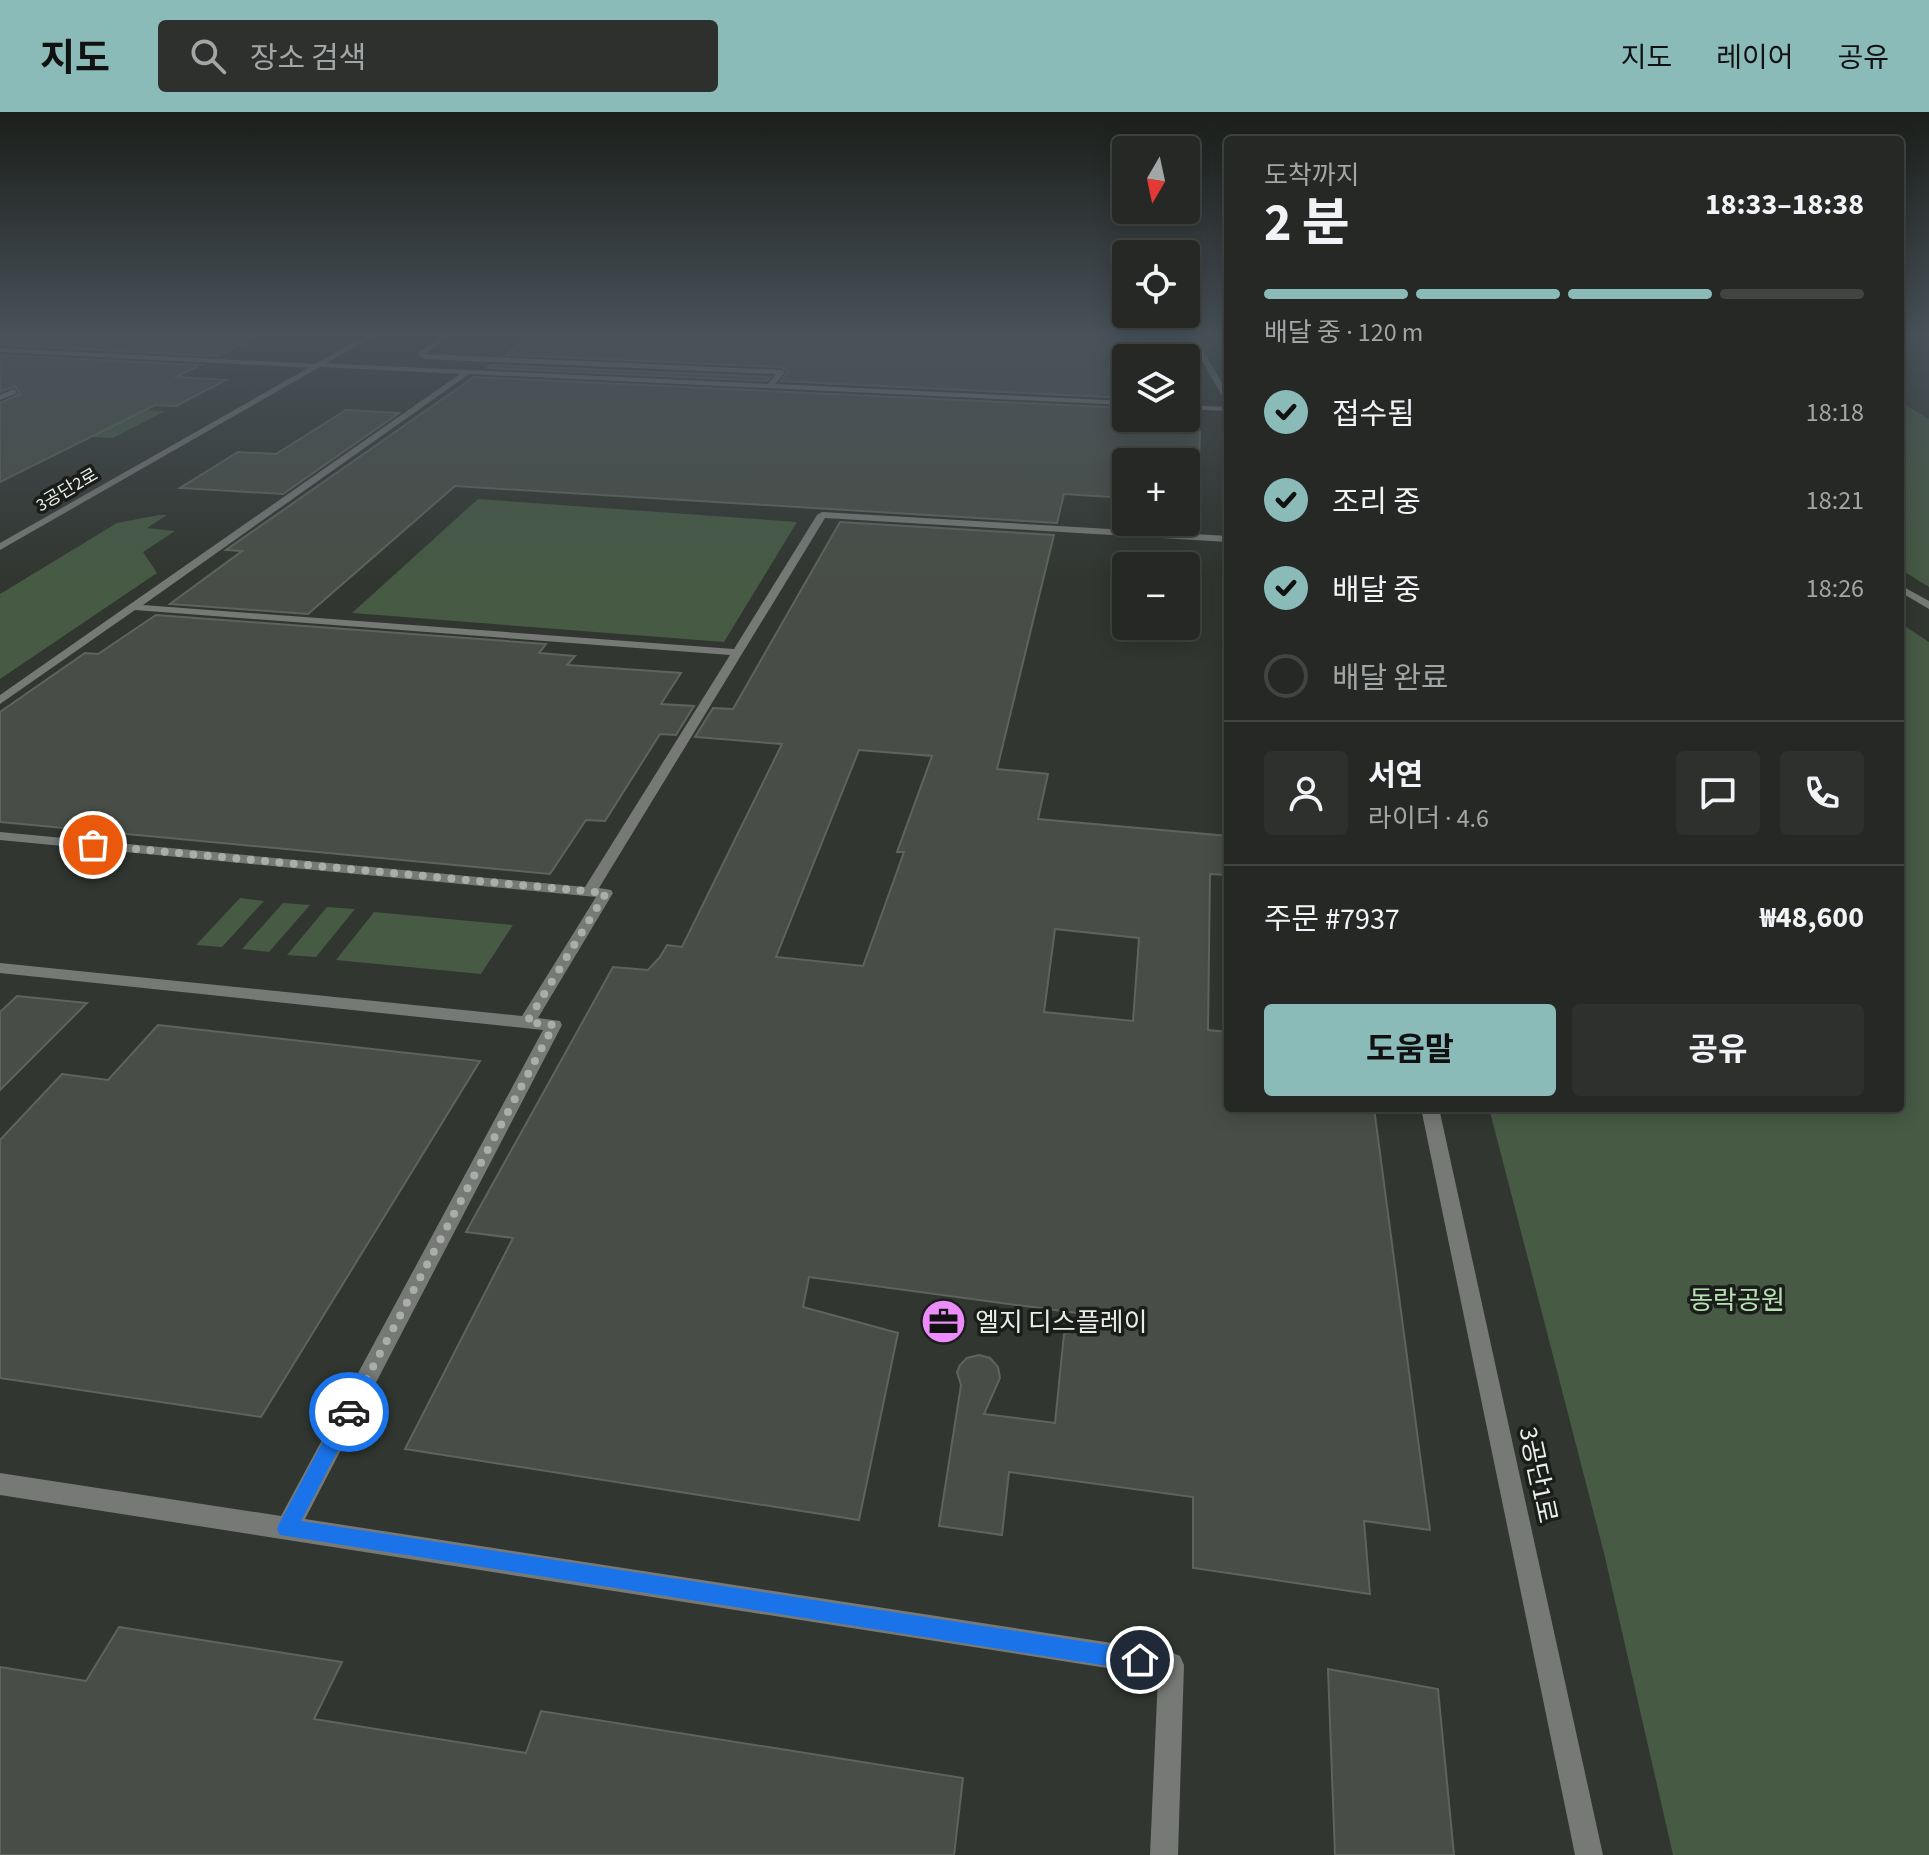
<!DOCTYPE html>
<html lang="ko">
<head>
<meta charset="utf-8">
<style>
  :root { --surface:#252824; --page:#2d302c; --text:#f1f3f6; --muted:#a3a6a6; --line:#424441; --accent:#8bbbb9 }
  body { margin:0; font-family:"Source Sans 3","Noto Sans KR",sans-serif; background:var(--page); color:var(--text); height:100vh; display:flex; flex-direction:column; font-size:30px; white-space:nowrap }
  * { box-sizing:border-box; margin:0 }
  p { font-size:26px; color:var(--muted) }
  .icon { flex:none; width:44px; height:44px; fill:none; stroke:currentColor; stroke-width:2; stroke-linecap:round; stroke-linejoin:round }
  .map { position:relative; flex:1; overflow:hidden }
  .sheet { position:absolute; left:1224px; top:24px; width:680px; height:976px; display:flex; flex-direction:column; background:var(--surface); border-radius:8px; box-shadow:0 4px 20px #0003,0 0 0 2px var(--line) }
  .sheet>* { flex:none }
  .needle { width:52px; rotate:189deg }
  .fabs { position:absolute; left:1112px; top:24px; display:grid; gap:16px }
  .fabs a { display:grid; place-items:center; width:88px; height:88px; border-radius:8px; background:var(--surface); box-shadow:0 4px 20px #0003,0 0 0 2px var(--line); font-size:40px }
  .pin { position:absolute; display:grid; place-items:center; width:68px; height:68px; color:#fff; margin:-34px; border:4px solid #fff; border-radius:50%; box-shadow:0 2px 8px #0007 }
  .courier { position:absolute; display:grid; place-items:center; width:80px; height:80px; margin:-40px; border:6px solid #1a73e8; border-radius:50%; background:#fff; color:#222; box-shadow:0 2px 10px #0007 }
  .overview em { font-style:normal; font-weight:700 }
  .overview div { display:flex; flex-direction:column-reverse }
  .overview { display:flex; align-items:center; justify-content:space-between; height:136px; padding:0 40px }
  h1 { font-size:52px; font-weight:700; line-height:60px }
  .bar { display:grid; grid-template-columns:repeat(4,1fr); gap:12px 8px; align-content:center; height:96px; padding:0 40px }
  .bar i { height:10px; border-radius:6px; background:var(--line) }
  .bar .active { background:var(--accent) }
  .bar p { grid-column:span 4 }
  .line { display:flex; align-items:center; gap:20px; padding:0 40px; border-top:2px solid var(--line) }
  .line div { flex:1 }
  .round { display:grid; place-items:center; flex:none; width:84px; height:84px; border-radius:8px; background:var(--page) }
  ol { padding:0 40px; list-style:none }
  li { display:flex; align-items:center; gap:24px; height:88px }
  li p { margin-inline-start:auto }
  li .icon { padding:8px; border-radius:50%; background:var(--accent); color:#111; stroke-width:4 }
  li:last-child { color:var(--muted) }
  li i { width:44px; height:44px; border:4px solid var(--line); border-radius:50% }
  .action { display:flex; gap:16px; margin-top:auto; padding:16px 40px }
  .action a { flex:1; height:92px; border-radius:8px; background:var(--accent); color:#111; font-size:32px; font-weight:700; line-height:92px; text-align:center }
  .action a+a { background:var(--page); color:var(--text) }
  header { display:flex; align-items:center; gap:48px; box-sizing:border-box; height:112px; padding:0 40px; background:var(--accent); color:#111 }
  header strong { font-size:38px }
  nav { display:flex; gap:44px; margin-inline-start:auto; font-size:28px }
  .search { width:560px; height:72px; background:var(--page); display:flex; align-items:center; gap:20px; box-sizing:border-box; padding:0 28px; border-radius:8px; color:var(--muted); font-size:30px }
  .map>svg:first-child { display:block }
</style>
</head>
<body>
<header>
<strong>지도</strong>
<div class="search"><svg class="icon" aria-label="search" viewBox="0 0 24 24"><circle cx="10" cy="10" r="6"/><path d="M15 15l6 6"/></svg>장소 검색</div>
<nav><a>지도</a><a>레이어</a><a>공유</a></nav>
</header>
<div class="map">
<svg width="1929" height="1743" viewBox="0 0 1929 1743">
  <rect width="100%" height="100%" fill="#313630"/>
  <path fill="#465a44" d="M 1900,290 L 1929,307 L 1929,475 L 1900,457 Z
    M 28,292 L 165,299 L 113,326 L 0,320 L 0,305 Z
    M 478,387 L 797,410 L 724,530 L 352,501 Z
    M 159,403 L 167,403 L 147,416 L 175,419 L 143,440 L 157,461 L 0,567 L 0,482 L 117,411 Z
    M 1900,511 L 1929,530 L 1929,1743 L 1673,1743 L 1604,1441 L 1489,996 L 1900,996 Z
    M 240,786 L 264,789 L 222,835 L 196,833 Z
    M 283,791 L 310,793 L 269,840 L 242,837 Z
    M 327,795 L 355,797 L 316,845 L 287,843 Z
    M 374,800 L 513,813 L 481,862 L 336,848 Z"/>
  <path fill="#484e47" stroke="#5e645d" stroke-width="2" fill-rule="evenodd" d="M 0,221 L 264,221 L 218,244 L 0,233 Z
    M 536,221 L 1117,221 L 1108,261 L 1126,262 L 1126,286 L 781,269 L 788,259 L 781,255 L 506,243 Z
    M 0,243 L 200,253 L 176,265 L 226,268 L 176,294 L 155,293 L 0,370 L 0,291 L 20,282 L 15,274 L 0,280 Z
    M 491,253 L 770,265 L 767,269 L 487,256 Z
    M 474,265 L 1126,296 L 1126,316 L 1200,320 L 1199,350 L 1126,350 L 1126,386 L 1064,382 L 1057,411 L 455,374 L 308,502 L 170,492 L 242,439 L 226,438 Z
    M 346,298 L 399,301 L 283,382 L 180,376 L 238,340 L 276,342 Z
    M 840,410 L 1054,423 L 997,657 L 1048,662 L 1038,707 L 1228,724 L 1228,763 L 1210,762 L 1208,918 L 1228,920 L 1228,996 L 1374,996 L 1430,1418 L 1364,1409 L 1370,1482 L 1193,1456 L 1193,1385 L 1009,1360 L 1002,1423 L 939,1414 L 961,1273 L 957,1260 L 960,1253 L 967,1246 L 979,1243 L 990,1246 L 998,1255 L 1000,1266 L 984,1302 L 1055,1311 L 1064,1222 L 1121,1207 L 809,1165 L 803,1195 L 898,1221 L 859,1408 L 405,1337 L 513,1126 L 466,1120 L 613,855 L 648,858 L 660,845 L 667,833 L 682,835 L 782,632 L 695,625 L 713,596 L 733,597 ZM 859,638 L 932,644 L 897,740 L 904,740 L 863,854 L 776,845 ZM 1055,817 L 1139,826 L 1133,909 L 1044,900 Z
    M 156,503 L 546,532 L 539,541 L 575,544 L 567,553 L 681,561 L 661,592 L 694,594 L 676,623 L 660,622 L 605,709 L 586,708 L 550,762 L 0,710 L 0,600 L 85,541 L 98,542 Z
    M 17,884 L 87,891 L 0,978 L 0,900 Z
    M 158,913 L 480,949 L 261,1305 L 0,1266 L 0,1028 L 62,962 L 108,968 Z
    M 119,1515 L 342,1550 L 314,1607 L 526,1641 L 541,1599 L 963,1666 L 954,1743 L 0,1743 L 0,1555 L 86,1569 Z
    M 1328,1557 L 1438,1577 L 1454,1743 L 1335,1743 Z"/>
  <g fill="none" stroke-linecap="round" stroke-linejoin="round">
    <path fill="#767976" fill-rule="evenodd" d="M 447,221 L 455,221 L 425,242 L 781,258 L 785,260 L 775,272 L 1126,289 L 1126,293 L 469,262 L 143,493 L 734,537 L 817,403 L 822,400 L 1228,424 L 1228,430 L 825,406 L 599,776 L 611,778 L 613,781 L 538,906 L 560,909 L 562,913 L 305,1407 L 1171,1540 L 1180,1544 L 1184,1553 L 1178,1743 L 1150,1743 L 1158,1564 L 0,1383 L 0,1361 L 281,1404 L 543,918 L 0,861 L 0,851 L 522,904 L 596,785 L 0,728 L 0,720 L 585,775 L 730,543 L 135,498 L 0,592 L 0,583 L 460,262 L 321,255 L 318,251 L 768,272 L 776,262 L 424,247 L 418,243 L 418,241 Z
      M 1133,221 L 1139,221 L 1136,246 L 1128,246 Z
      M 14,277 L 17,281 L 0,288 L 0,283 Z
      M 1186,293 L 1228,295 L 1228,299 L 1186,297 Z
      M 1900,473 L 1929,489 L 1929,497 L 1900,480 Z"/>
    <path fill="#767976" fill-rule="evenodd" d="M 0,236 L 318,252 L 322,254 L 318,256 L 0,240 Z"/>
    <path fill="#767976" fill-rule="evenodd" d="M 370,221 L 379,221 L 0,438 L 0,431 Z
      M 1186,221 L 1193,221 L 1228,281 L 1228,289 L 1224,287 Z
      M 1421,996 L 1439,996 L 1603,1743 L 1575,1743 Z"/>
  </g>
  <linearGradient id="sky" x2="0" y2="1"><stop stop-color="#1b1e1a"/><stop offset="0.48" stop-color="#485259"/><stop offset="1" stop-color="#485259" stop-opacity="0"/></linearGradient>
  <rect width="1929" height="465" fill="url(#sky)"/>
  <path fill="#1a73e8" d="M 349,1292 L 355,1294 L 358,1300 L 301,1409 L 1140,1538 L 1147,1541 L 1150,1548 L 1147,1556 L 1140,1559 L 280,1423 L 277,1417 L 280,1410 L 342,1294 Z"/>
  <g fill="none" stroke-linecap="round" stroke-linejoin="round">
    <path stroke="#a9aea8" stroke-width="8" stroke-dasharray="0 14.4" d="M 93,733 L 606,781 L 527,910 L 554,913 L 349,1300"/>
  </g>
  <defs>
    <symbol id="office-disc" viewBox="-11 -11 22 22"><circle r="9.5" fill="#ec8cfb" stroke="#1a1d1a"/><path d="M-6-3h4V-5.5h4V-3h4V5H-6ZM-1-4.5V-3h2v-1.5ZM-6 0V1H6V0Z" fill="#111"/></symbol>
  </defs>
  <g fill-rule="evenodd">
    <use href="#office-disc" x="918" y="1184" width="51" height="51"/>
  </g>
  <g text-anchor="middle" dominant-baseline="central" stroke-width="7" stroke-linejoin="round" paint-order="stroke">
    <g font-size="18" fill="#eaeee9" stroke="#1a1d1a">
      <text transform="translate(67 378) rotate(-30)">3공단2로</text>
    </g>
    <g font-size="26" fill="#b8e1b3" stroke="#1a1d1a">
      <text x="1737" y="1188">동락공원</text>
    </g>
    <g font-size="26" fill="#eaeee9" stroke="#1a1d1a" text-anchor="start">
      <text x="975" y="1210">엘지 디스플레이</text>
    </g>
    <g font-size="26" fill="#eaeee9" stroke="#1a1d1a">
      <text transform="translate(1538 1363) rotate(78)">3공단1로</text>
    </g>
  </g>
</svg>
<div class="fabs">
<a><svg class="needle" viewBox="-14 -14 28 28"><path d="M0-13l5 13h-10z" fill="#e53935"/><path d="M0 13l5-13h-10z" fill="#a3a6a6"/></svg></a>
<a><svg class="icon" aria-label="locate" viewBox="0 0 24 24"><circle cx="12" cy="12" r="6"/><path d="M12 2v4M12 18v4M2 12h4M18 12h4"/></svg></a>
<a><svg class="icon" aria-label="layers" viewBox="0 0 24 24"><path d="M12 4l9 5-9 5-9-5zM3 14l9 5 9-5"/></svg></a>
<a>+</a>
<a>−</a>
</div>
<div class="pin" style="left:93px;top:733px;background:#ea580c"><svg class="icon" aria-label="bag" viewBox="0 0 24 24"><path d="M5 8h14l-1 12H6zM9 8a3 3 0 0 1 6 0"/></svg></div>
<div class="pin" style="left:1140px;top:1548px;background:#1f2937"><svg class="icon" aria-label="home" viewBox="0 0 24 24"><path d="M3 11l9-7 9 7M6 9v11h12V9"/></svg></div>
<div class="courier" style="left:349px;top:1300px"><svg class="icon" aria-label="car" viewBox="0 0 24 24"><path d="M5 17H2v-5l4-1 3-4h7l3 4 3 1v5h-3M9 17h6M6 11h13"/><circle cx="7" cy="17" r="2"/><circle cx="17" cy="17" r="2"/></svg></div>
<section class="sheet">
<div class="overview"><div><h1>2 분</h1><p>도착까지</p></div><em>18:33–18:38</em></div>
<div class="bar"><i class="active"></i><i class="active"></i><i class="active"></i><i></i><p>배달 중 · 120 m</p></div>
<ol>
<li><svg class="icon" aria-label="check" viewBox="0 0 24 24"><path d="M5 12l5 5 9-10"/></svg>접수됨<p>18:18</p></li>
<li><svg class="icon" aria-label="check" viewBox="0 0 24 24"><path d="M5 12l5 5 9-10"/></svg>조리 중<p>18:21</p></li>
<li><svg class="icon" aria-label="check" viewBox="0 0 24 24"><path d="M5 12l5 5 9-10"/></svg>배달 중<p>18:26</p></li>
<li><i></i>배달 완료</li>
</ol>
<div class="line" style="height:144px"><a class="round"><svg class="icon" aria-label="person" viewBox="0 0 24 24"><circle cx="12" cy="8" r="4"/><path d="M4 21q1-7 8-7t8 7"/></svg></a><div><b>서연</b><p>라이더 · 4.6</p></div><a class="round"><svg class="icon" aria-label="chat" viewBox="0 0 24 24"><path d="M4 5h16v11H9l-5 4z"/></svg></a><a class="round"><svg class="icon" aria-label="phone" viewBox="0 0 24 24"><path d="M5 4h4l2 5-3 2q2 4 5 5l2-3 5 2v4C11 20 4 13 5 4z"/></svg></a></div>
<div class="line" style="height:104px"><div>주문 #7937</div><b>₩48,600</b></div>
<div class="action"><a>도움말</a><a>공유</a></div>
</section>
</div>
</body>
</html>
